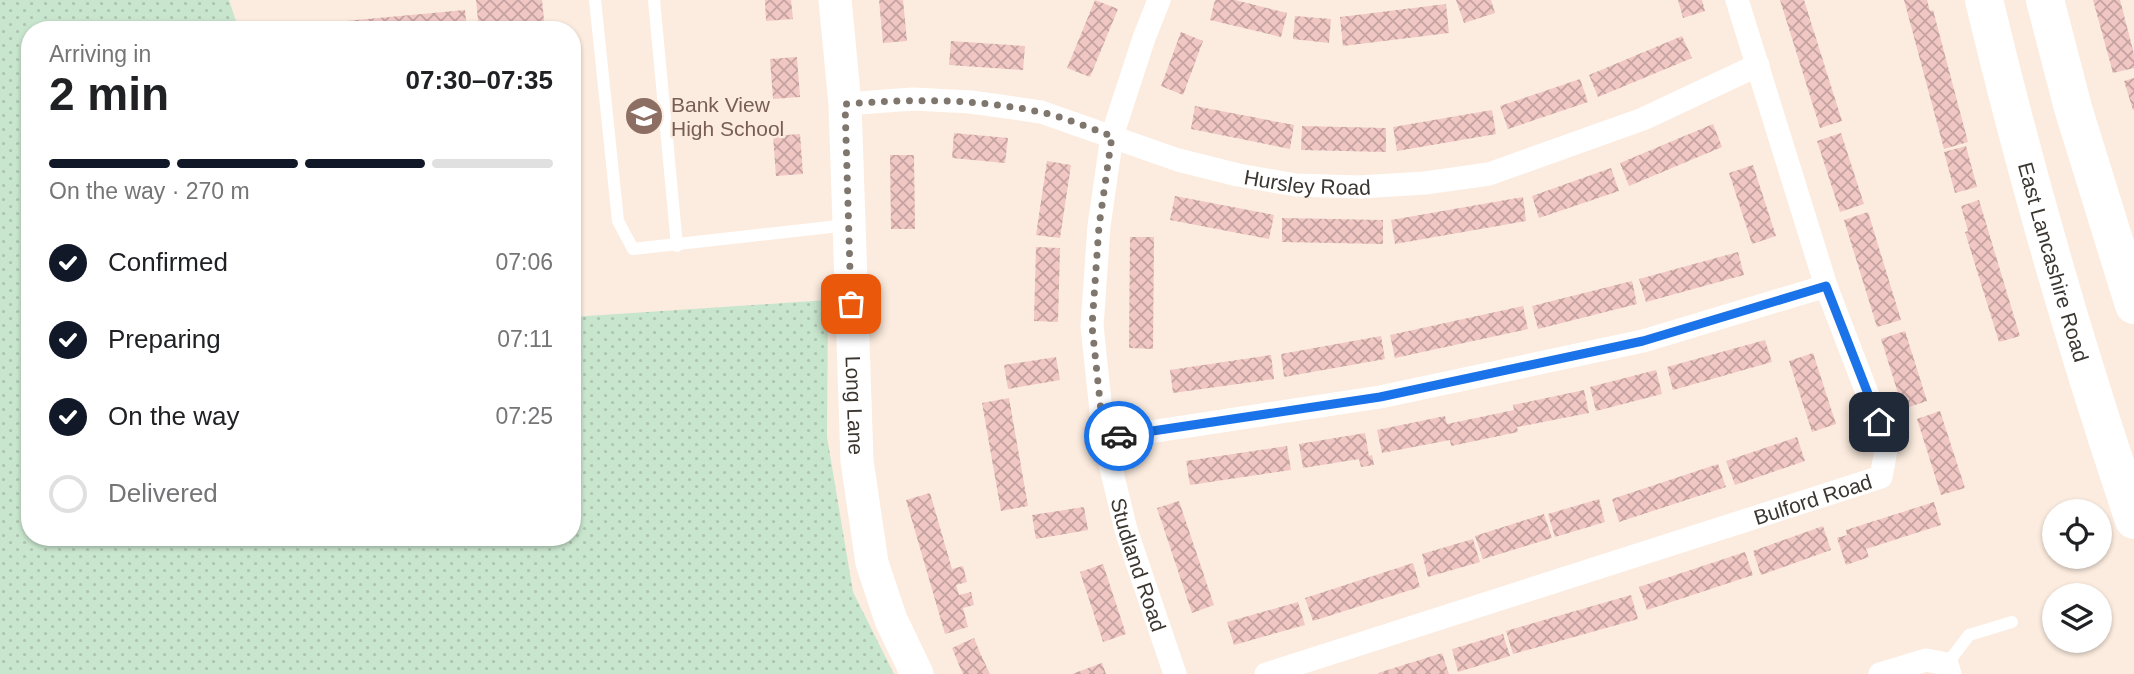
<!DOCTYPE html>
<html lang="en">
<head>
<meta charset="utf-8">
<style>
  :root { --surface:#fff; --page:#f2f2f2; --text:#202124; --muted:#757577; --line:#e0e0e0; --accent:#111827 }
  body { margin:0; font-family:Helvetica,sans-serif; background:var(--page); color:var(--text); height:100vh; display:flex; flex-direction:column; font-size:26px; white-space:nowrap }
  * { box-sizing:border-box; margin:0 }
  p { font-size:23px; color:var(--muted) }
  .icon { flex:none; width:38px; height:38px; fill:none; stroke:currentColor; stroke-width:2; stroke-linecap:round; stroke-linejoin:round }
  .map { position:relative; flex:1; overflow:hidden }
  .sheet { position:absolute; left:21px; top:21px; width:560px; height:525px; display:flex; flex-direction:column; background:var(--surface); border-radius:28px; box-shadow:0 2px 5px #0004 }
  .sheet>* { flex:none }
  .fabs { position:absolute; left:2042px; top:499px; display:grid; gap:14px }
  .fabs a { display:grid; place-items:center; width:70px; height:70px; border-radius:50%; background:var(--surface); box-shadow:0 2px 5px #0004; font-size:35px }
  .pin { position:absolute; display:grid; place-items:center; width:60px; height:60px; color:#fff; margin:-30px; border-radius:14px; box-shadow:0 4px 10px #0006 }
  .courier { position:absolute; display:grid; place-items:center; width:70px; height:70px; margin:-35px; border:5px solid #1a73e8; border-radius:50%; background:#fff; color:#222; box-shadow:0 2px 9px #0007 }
  .summary em { font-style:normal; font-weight:700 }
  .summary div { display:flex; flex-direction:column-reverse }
  .summary { display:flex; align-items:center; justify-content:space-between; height:119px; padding:0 28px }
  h1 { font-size:46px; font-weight:700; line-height:52px }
  .bar { display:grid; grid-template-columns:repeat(4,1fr); gap:10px 7px; align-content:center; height:84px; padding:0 28px }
  .bar i { height:9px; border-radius:5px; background:var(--line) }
  .bar .on { background:var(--accent) }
  .bar p { grid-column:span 4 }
  ol { padding:0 28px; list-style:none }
  li { display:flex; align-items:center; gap:21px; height:77px }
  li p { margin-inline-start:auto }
  li .icon { padding:7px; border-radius:50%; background:var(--accent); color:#fff; stroke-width:4 }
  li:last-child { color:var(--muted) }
  li i { width:38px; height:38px; border:4px solid var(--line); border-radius:50% }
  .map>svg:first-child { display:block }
</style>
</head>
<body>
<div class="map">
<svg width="2134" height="674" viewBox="0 0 2134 674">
  <defs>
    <pattern id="green-dots" width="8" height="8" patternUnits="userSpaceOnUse" patternTransform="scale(1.75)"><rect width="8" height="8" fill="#c8e5cd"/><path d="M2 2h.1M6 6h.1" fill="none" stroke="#adc5b0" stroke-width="1.8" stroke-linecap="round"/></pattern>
    <pattern id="building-cross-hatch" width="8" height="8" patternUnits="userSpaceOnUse" patternTransform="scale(1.75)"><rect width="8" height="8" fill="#f1c7c4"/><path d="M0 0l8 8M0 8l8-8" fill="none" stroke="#c4a2a0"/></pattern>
  </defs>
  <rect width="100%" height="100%" fill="#fcecdf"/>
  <path fill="url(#green-dots)" d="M 0,0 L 229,0 L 239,30 L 30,30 L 30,537 L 572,537 L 572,317 L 828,300 L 827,437 L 853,592 L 894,674 L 0,674 Z"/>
  <path fill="url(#building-cross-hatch)" d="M 476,0 L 542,0 L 545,30 L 479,30 Z
    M 765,0 L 791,0 L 793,19 L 766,21 Z
    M 879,0 L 903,0 L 907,41 L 883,43 Z
    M 1095,0 L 1118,9 L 1090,77 L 1067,68 Z
    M 1215,0 L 1235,0 L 1287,13 L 1281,37 L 1210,20 Z
    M 1456,0 L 1491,0 L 1495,13 L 1464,23 Z
    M 1678,0 L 1702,0 L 1705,11 L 1683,18 Z
    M 1780,0 L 1804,0 L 1842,121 L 1820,128 Z
    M 1904,0 L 1927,0 L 1930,11 L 1933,10 L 1968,142 L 1944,149 Z
    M 2093,0 L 2120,0 L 2134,54 L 2134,68 L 2113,73 Z
    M 1446,4 L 1449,33 L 1343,46 L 1340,17 Z
    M 465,10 L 467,30 L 314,30 L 313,24 Z
    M 1295,16 L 1331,19 L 1329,43 L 1293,39 Z
    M 1181,32 L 1203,41 L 1183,95 L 1161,86 Z
    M 1682,36 L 1692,58 L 1598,97 L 1589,75 Z
    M 951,41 L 1025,46 L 1023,70 L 949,65 Z
    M 797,57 L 800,97 L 773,99 L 770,59 Z
    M 2134,78 L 2134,110 L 2133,110 L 2124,81 Z
    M 1580,79 L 1588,102 L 1508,129 L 1500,106 Z
    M 1195,106 L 1294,125 L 1290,149 L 1191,129 Z
    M 1492,110 L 1496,134 L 1397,151 L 1393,127 Z
    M 1713,124 L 1722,147 L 1629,186 L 1620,163 Z
    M 1302,126 L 1386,128 L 1386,152 L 1301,150 Z
    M 954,133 L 1008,138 L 1005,163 L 952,158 Z
    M 1841,133 L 1864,204 L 1840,212 L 1817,141 Z
    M 800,134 L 803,174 L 776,176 L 773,136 Z
    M 1966,146 L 1977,187 L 1955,193 L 1944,152 Z
    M 890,155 L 914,155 L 915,229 L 891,229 Z
    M 1047,161 L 1071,165 L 1060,238 L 1036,235 Z
    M 1753,165 L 1776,236 L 1752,244 L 1729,173 Z
    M 1611,168 L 1619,191 L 1539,218 L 1532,196 Z
    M 1175,196 L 1274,215 L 1269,239 L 1170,220 Z
    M 1523,197 L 1526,221 L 1395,244 L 1391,220 Z
    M 1979,200 L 2020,336 L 1999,342 L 1965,232 L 1968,231 L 1961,206 Z
    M 1868,212 L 1901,320 L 1877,327 L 1844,220 Z
    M 1282,218 L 1383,220 L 1383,244 L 1282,242 Z
    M 1130,237 L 1154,237 L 1153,349 L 1129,348 Z
    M 1036,247 L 1060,248 L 1058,322 L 1034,321 Z
    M 1738,252 L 1744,275 L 1646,302 L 1639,279 Z
    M 1632,281 L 1637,304 L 1538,329 L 1532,306 Z
    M 1523,306 L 1528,329 L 1395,358 L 1390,335 Z
    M 1905,331 L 1927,401 L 1903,409 L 1881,339 Z
    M 1381,336 L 1385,359 L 1284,377 L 1281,354 Z
    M 1765,340 L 1772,362 L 1673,390 L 1667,367 Z
    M 1813,353 L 1836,424 L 1812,432 L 1789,361 Z
    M 1271,355 L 1274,379 L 1173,393 L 1170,370 Z
    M 1056,357 L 1060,380 L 1008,389 L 1004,365 Z
    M 1656,370 L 1662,394 L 1596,411 L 1590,387 Z
    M 1584,390 L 1589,413 L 1517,427 L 1518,432 L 1451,446 L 1450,440 L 1382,453 L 1377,430 L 1445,416 L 1447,424 L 1514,410 L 1513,405 Z
    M 1009,398 L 1028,506 L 1001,511 L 982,403 Z
    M 1940,411 L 1965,488 L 1941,495 L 1917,419 Z
    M 1365,433 L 1369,456 L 1372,455 L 1374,465 L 1361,467 L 1359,459 L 1303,468 L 1299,444 Z
    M 1797,437 L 1805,461 L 1735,485 L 1726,461 Z
    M 1287,446 L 1291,470 L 1190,485 L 1186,461 Z
    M 1718,464 L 1726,487 L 1619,522 L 1612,499 Z
    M 930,493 L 952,569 L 963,566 L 967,582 L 956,585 L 959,595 L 971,592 L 974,605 L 963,608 L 968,627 L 945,634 L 906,500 Z
    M 1599,499 L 1605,522 L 1555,537 L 1548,514 Z
    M 1179,501 L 1214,605 L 1192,613 L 1157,508 Z
    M 1934,502 L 1941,525 L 1866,549 L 1869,557 L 1846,565 L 1837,538 L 1847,535 L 1846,530 Z
    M 1084,507 L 1088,530 L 1036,539 L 1032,515 Z
    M 1544,514 L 1552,538 L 1483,559 L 1475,536 Z
    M 1823,526 L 1831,550 L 1761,575 L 1753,551 Z
    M 1473,539 L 1480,562 L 1428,577 L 1422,554 Z
    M 1745,552 L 1753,575 L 1647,610 L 1639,587 Z
    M 1413,563 L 1420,587 L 1313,621 L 1305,598 Z
    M 1103,564 L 1126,634 L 1103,642 L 1080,572 Z
    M 1631,595 L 1638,619 L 1513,654 L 1506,631 Z
    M 1298,602 L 1305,625 L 1234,645 L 1227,622 Z
    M 1503,634 L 1510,656 L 1458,672 L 1452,649 Z
    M 974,638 L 981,655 L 990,674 L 963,674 L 959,665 L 952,648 Z
    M 1442,653 L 1449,674 L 1378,674 L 1378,673 Z
    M 1102,663 L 1106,674 L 1072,674 Z"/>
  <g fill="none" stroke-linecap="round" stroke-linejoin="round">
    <path stroke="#fff" stroke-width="12" d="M 595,0 L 618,221 L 633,249 L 848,225
      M 654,0 L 677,246
      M 1947,664 L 1969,635 L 2012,622"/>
    <g stroke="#fff" stroke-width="23">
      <path id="s1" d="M 1159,0 L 1144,38 L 1112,136 L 1099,226 L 1092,326 L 1104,439 L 1126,530 L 1175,674"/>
      <path id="s2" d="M 845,104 L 913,99 L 971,102 L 1041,112 L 1178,160 L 1238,175 L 1296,185 L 1359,187 L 1425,183 L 1489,174 L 1643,119 L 1758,65"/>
      <path d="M 1104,439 L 1380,397 L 1643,341 L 1826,286"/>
      <path id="s3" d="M 1266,674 L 1881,477 L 1887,445 L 1826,286 L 1737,0"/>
      <path d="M 1880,674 L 1926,660 L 1947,664 L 1950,674"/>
    </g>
    <path stroke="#fff" stroke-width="33" id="s4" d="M 835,0 L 845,104 L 857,461 L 872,563 L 891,620 L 917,674"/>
    <g stroke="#fff" stroke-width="38">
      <path id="s5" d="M 1984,0 C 2026,175 2076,349 2134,520"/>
      <path d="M 2045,0 L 2073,108 L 2134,305"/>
    </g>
  </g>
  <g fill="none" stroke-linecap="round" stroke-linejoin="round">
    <path stroke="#7f766e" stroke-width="7" stroke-dasharray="0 12.6" d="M 851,304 L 845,104 C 912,99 973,98 1040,112 C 1064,117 1089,128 1112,136 L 1099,226 L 1092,326 L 1104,439 L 1119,436"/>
    <path stroke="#1a73e8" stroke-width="9" d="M 1119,436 L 1380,397 L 1643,341 L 1826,286 L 1879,422"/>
  </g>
  <defs>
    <symbol id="school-disc" viewBox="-11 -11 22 22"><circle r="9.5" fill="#8d6e63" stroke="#fcecdf"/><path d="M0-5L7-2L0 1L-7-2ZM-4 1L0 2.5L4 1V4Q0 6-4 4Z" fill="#fff"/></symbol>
  </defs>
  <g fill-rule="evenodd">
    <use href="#school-disc" x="622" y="94" width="44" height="44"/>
  </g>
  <g text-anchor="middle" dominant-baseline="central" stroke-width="5" stroke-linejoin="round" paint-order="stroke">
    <g font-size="21" fill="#785e54" stroke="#fcecdf" text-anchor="start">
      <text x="671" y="104">Bank View<tspan x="671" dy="24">High School</tspan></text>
    </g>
    <g font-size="21" fill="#3c3631" stroke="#fcecdf">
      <text stroke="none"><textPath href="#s2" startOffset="474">Hursley Road</textPath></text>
      <text stroke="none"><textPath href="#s5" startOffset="271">East Lancashire Road</textPath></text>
      <text stroke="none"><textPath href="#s4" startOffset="406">Long Lane</textPath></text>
      <text stroke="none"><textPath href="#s3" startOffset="574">Bulford Road</textPath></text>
      <text stroke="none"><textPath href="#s1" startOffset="579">Studland Road</textPath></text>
    </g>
  </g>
</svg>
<div class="fabs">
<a><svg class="icon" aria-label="locate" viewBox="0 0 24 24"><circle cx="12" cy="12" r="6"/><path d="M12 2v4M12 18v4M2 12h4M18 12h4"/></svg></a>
<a><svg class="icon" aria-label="layers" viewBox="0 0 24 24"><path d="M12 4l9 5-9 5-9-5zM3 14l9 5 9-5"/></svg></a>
</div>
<div class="pin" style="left:851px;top:304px;background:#ea580c"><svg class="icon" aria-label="bag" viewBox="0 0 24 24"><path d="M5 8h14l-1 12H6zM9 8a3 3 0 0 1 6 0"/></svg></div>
<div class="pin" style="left:1879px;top:422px;background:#1f2937"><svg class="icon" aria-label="home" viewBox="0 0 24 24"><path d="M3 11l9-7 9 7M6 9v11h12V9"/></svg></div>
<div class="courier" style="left:1119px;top:436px"><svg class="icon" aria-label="car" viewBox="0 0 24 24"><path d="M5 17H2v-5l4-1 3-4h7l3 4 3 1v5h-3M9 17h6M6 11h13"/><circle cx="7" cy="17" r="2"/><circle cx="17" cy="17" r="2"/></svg></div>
<section class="sheet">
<div class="summary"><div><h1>2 min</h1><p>Arriving in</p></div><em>07:30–07:35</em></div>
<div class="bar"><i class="on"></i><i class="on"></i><i class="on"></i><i></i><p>On the way · 270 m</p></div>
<ol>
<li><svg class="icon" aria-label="check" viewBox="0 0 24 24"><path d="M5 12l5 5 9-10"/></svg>Confirmed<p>07:06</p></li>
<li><svg class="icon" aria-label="check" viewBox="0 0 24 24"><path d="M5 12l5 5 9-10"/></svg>Preparing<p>07:11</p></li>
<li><svg class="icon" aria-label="check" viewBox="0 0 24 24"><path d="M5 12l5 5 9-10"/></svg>On the way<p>07:25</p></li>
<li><i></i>Delivered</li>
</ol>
</section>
</div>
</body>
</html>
